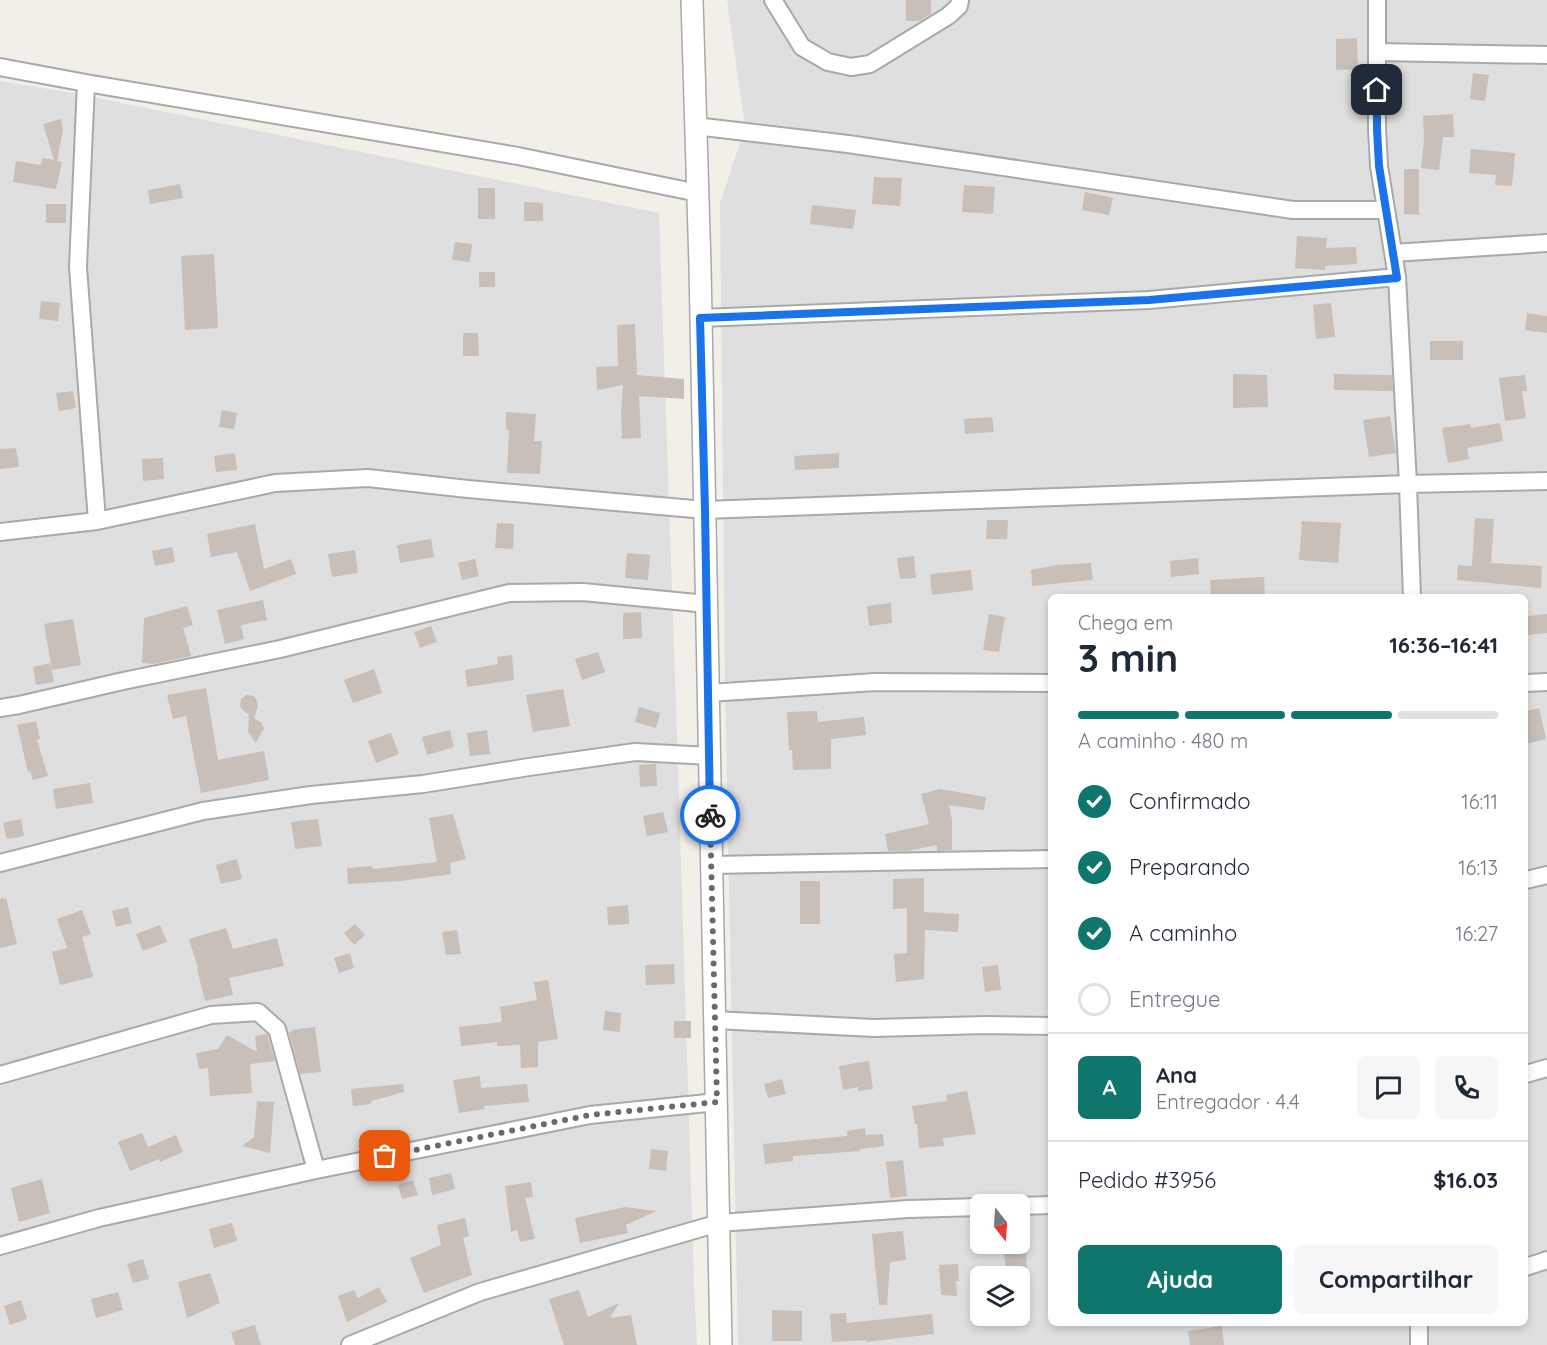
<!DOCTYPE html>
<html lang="pt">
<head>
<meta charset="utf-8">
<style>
  :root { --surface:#fff; --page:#f6f6f7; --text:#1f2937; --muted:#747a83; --line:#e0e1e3; --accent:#0f766e }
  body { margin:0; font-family:Quicksand,sans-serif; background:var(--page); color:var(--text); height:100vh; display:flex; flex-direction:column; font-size:22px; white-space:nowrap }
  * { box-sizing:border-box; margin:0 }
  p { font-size:20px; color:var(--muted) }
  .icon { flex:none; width:33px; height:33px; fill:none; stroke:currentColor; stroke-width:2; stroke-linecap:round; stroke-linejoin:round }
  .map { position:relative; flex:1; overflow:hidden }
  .drawer { position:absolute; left:1048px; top:594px; width:480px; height:732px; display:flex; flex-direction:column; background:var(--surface); border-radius:9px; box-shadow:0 3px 9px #0003 }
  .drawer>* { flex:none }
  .needle { width:39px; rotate:163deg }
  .controls { position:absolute; left:970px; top:1194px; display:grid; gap:12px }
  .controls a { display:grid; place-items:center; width:60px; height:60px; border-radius:9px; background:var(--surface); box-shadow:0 3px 9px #0003; font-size:30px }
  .pin { position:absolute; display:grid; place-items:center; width:51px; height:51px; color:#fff; margin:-26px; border-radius:12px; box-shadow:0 3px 9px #0006 }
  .courier { position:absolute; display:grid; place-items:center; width:60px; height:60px; margin:-30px; border:4px solid #1a73e8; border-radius:50%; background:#fff; color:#222; box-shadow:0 2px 8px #0007 }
  .summary em { font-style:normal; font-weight:700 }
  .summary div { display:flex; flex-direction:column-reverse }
  .summary { display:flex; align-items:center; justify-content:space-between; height:102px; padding:0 30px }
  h1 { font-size:39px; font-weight:700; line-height:45px }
  .bar { display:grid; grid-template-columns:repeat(4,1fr); gap:9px 6px; align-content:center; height:72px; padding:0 30px }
  .bar i { height:8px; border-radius:4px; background:var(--line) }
  .bar .active { background:var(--accent) }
  .bar p { grid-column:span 4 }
  .line { display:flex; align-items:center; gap:15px; padding:0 30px; border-top:2px solid var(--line) }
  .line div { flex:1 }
  .round { display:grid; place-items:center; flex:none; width:63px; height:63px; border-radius:9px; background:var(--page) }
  ol { padding:0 30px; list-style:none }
  li { display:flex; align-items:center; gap:18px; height:66px }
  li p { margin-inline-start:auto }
  li .icon { padding:6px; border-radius:50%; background:var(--accent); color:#fff; stroke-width:4 }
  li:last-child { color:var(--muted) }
  li i { width:33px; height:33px; border:3px solid var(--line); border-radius:50% }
  .cta { display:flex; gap:12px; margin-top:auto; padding:12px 30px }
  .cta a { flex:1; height:69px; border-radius:9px; background:var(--accent); color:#fff; font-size:24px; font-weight:700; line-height:69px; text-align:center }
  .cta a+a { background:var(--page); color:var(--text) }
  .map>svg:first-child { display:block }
</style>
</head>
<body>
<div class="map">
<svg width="1547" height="1345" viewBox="0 0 1547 1345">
  <rect width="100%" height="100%" fill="#f2efe9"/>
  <path fill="#e0dfdf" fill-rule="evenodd" d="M 727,0 L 1547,0 L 1547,1345 L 738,1345 L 725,683 L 720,203 L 745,127 ZM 1052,597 L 1526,597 L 1526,1323 L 1052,1323 ZM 981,1204 L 1020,1204 L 1020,1244 L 981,1244 ZM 981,1276 L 1020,1276 L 1020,1316 L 981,1316 Z
    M 0,81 L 73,93 L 659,213 L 678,765 L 694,1285 L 697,1345 L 0,1345 Z"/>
  <path fill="#c7bfb8" d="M 906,0 L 931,0 L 931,14 L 919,21 L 906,21 Z
    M 1357,38 L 1358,69 L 1336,70 L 1336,39 Z
    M 1473,73 L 1489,75 L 1485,101 L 1470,99 Z
    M 1453,114 L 1454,137 L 1443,137 L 1439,170 L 1421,168 L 1424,141 L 1423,116 Z
    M 61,119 L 63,130 L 57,161 L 62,162 L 56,189 L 13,182 L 16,161 L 41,165 L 42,158 L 54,160 L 43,124 Z
    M 1471,149 L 1515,153 L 1512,186 L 1495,185 L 1496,175 L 1469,173 Z
    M 1404,169 L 1419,169 L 1419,215 L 1404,214 Z
    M 874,177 L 902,178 L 900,206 L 872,204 Z
    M 180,184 L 183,198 L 150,204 L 148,190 Z
    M 964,185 L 995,187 L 993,214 L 962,212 Z
    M 478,188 L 495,188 L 495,219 L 478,219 Z
    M 1085,192 L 1113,198 L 1109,215 L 1082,210 Z
    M 524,202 L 543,203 L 543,221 L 524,221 Z
    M 46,204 L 66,204 L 66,223 L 46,223 Z
    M 812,205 L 856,210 L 853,229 L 810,224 Z
    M 1297,236 L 1327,238 L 1326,248 L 1356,247 L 1357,264 L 1325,266 L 1325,270 L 1295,268 Z
    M 455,242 L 472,244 L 470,262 L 452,260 Z
    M 214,254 L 218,328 L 185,330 L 181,256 Z
    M 479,272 L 495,272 L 495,287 L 479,287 Z
    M 41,301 L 60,303 L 58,321 L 39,319 Z
    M 1331,303 L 1335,337 L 1316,339 L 1313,305 Z
    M 1527,313 L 1547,316 L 1547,333 L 1525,330 Z
    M 635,324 L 637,375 L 684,379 L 684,399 L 639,396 L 641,438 L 622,439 L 621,412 L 623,385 L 597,390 L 596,367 L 618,366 L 617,325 Z
    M 463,333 L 478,333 L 479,356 L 463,356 Z
    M 1430,341 L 1463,341 L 1463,360 L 1430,360 Z
    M 1233,374 L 1267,375 L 1268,407 L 1233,408 Z
    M 1334,374 L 1392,375 L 1393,391 L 1334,390 Z
    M 1525,375 L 1527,391 L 1522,391 L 1526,418 L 1505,421 L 1499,378 Z
    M 73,391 L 76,408 L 59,411 L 56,393 Z
    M 222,410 L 237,413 L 234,429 L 219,427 Z
    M 506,412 L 536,414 L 534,441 L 542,441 L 540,474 L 507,473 L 509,430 L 506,430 Z
    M 1390,416 L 1396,453 L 1369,457 L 1363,420 Z
    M 992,417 L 994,432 L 965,434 L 964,419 Z
    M 1500,423 L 1503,441 L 1467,448 L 1469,459 L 1448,463 L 1442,428 L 1470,424 L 1471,428 Z
    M 16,448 L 19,467 L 0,469 L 0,449 Z
    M 235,453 L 237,470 L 216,472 L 214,456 Z
    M 839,453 L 839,468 L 795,470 L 794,456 Z
    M 163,458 L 164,479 L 143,481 L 142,459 Z
    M 1475,518 L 1494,519 L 1491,563 L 1542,566 L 1541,588 L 1457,580 L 1458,565 L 1472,566 Z
    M 987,520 L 1008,520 L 1007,539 L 986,539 Z
    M 1302,521 L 1341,523 L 1338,563 L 1299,560 Z
    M 497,523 L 514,524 L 513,549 L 495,548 Z
    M 255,524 L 264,569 L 291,559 L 296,574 L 250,591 L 237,552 L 211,557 L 207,534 Z
    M 431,539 L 434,557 L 400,563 L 397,545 Z
    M 172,547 L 175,562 L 155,566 L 152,551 Z
    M 355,550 L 358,573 L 332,577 L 328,554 Z
    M 627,553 L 650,555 L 648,580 L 625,578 Z
    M 914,556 L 916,578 L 900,579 L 897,558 Z
    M 1198,558 L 1199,574 L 1171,577 L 1170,561 Z
    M 475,559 L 479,576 L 462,580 L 458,563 Z
    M 1091,563 L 1093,580 L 1032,586 L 1031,570 L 1057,565 Z
    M 971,570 L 973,590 L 932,595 L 930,574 Z
    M 1264,577 L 1265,595 L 1211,597 L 1210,580 Z
    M 263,600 L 267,620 L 241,625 L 244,639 L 225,644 L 217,610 Z
    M 891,603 L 892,623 L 869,626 L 867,606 Z
    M 187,606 L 193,625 L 183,628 L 191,656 L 153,664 L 142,663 L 144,618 Z
    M 641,612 L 642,638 L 623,639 L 623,613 Z
    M 989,614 L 1005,617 L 999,652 L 983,650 Z
    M 1547,614 L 1547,633 L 1528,635 L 1527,616 Z
    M 73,619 L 81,665 L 52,670 L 44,624 Z
    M 431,626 L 437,642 L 420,648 L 414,632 Z
    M 598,652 L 605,672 L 582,680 L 575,659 Z
    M 512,655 L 514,680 L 467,687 L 465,670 L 498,664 L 497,657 Z
    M 50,663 L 54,682 L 36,685 L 33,667 Z
    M 374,669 L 382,693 L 353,703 L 344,680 Z
    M 206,688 L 218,760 L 264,751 L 269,780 L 201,793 L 186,716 L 173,719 L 167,695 Z
    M 563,689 L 570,726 L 533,732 L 526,695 Z
    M 247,695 L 254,696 L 256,699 L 258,706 L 254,718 L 261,722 L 264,728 L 256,743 L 248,732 L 249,715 L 242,709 L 240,706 L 241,699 Z
    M 639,707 L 660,713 L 656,728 L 635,722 Z
    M 1539,708 L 1546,739 L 1526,744 L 1526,711 Z
    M 817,711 L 818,722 L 864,717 L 866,735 L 831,739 L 831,769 L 793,770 L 792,750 L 789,750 L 787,712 Z
    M 36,721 L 40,739 L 37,740 L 48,776 L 33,780 L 30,771 L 28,772 L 17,725 Z
    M 450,730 L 454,747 L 427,755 L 422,737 Z
    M 487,730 L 490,754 L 470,756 L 467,733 Z
    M 391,733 L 399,754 L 376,763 L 368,741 Z
    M 656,764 L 657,786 L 640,787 L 639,765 Z
    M 90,783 L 93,803 L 56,809 L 53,789 Z
    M 940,789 L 986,797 L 984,810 L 949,805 L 952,820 L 952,850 L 937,851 L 937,845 L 907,851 L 888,851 L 885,834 L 929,824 L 921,794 Z
    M 663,812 L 668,832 L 647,836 L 643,816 Z
    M 453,814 L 466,859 L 450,863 L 451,874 L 401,881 L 348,884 L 347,868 L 372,866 L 373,869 L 437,862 L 429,818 Z
    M 21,819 L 24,836 L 7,839 L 3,823 Z
    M 318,819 L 322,846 L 295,849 L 291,822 Z
    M 237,859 L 242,879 L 221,884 L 216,865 Z
    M 924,878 L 924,912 L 959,914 L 958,932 L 925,930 L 924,979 L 896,982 L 894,954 L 907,953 L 907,908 L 893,909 L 893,879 Z
    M 800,881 L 820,881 L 820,924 L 800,924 Z
    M 6,898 L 17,944 L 0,948 L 0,899 Z
    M 628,905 L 629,924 L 608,925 L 607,907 Z
    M 128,907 L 132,923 L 116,927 L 112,911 Z
    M 82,910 L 91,934 L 82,937 L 93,977 L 60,985 L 52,952 L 67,948 L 57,919 Z
    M 355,924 L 365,935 L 354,945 L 344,933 Z
    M 160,925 L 167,942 L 143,951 L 136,934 Z
    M 226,928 L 233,949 L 277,938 L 284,966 L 229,978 L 233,995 L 205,1001 L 197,969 L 198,968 L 189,939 Z
    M 457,930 L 461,954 L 446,955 L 442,932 Z
    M 350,953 L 354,968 L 339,973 L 334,958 Z
    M 674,964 L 675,984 L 646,985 L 645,965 Z
    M 998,965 L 1001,990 L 985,992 L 982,967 Z
    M 548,980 L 558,1039 L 538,1042 L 538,1067 L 521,1068 L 520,1045 L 497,1046 L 497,1042 L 461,1046 L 459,1027 L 502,1022 L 500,1007 L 537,1000 L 534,982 Z
    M 605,1011 L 621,1013 L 620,1032 L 603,1030 Z
    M 674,1021 L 691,1021 L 691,1038 L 674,1038 Z
    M 315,1027 L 321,1072 L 300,1074 L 289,1032 L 292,1031 L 292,1030 Z
    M 267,1034 L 275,1061 L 250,1064 L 252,1093 L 210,1096 L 208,1068 L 199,1069 L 196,1053 L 218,1049 L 227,1035 L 257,1052 L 255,1036 Z
    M 869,1061 L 873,1089 L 858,1091 L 858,1087 L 843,1090 L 839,1066 Z
    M 480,1076 L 481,1088 L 527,1084 L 529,1102 L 484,1106 L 485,1109 L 459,1113 L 453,1080 Z
    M 782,1079 L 786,1094 L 768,1098 L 764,1084 Z
    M 403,1084 L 404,1092 L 371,1101 L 371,1104 L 353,1106 L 351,1089 Z
    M 967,1091 L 976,1134 L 943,1138 L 944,1146 L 919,1148 L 917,1124 L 915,1124 L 912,1106 L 947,1101 L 946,1095 Z
    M 257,1101 L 274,1102 L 270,1153 L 242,1146 L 254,1137 Z
    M 865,1128 L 866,1135 L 883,1134 L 884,1146 L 860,1149 L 860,1151 L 793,1156 L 793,1161 L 765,1164 L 763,1144 L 847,1136 L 847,1131 Z
    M 142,1133 L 148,1147 L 176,1135 L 183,1152 L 160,1162 L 159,1159 L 130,1171 L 118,1142 Z
    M 651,1149 L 668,1151 L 666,1171 L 649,1169 Z
    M 903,1160 L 907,1196 L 890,1198 L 886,1162 Z
    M 451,1173 L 455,1189 L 432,1195 L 429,1178 Z
    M 42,1179 L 50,1213 L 19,1222 L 11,1188 Z
    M 413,1180 L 418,1195 L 402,1199 L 398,1185 Z
    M 531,1182 L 533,1197 L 525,1198 L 535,1239 L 520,1242 L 517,1230 L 511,1232 L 505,1186 Z
    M 625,1207 L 656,1211 L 626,1225 L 628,1233 L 580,1243 L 575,1218 Z
    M 465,1218 L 469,1236 L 463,1238 L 472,1275 L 424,1293 L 410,1258 L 441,1245 L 437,1225 Z
    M 232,1223 L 237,1241 L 214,1248 L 209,1229 Z
    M 903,1231 L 906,1260 L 890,1262 L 887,1305 L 879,1305 L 872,1234 Z
    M 1026,1251 L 1027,1271 L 1006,1273 L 1004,1253 Z
    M 143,1259 L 149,1279 L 133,1283 L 127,1264 Z
    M 958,1264 L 959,1281 L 956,1281 L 957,1296 L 941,1295 L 939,1265 Z
    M 210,1273 L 220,1303 L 187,1318 L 178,1282 Z
    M 379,1287 L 387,1302 L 347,1322 L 338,1296 L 354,1290 L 358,1298 Z
    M 579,1290 L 588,1317 L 619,1303 L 610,1318 L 631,1315 L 637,1345 L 564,1345 L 549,1299 Z
    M 118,1292 L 123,1310 L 96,1318 L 91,1299 Z
    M 21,1300 L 27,1319 L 10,1325 L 4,1306 Z
    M 772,1310 L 802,1311 L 802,1341 L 772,1341 Z
    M 846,1313 L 847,1323 L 932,1314 L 934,1334 L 866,1342 L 866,1340 L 832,1342 L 830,1314 Z
    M 255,1325 L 261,1345 L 235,1345 L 231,1332 Z
    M 1222,1326 L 1224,1345 L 1190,1345 L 1188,1331 Z"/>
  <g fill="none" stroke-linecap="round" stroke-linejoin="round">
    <defs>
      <path id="minor" d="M 773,0 L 802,47 L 828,62 L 851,67 L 870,64 L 948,16 L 959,6 L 960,0
        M 1377,0 L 1377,129 L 1379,166 L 1397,277 L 1408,484 L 1412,597
        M 1377,52 L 1547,55
        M 0,67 L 86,83 L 518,156 L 698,193
        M 86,83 L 78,267 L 97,521
        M 695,126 L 848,144 L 1293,210 L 1386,210
        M 1393,253 L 1547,243
        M 700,318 L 1149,300 L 1397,277
        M 0,532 L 97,521 L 275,483 L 368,478 L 468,489 L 705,510 L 1408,484 L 1547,481
        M 1526,683 L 1547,682
        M 709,693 L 875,682 L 1052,683
        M 0,708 L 19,705 L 123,681 L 280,649 L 509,593 L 583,592 L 707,604
        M 0,863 L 203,811 L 311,795 L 423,784 L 529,767 L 635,752 L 710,756
        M 711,865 L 1052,859
        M 1526,880 L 1547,875
        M 715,1020 L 874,1028 L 986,1025 L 1052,1026
        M 1526,1074 L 1547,1068
        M 0,1075 L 211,1015 L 258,1012 L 277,1029 L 316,1170
        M 1020,1206 L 1052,1205
        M 0,1246 L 99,1218 L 316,1170 L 590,1115 L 717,1102
        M 1526,1267 L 1547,1260
        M 350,1345 L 480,1292 L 719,1223 L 908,1209 L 981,1207
        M 1419,1345 L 1419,1323"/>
      <path id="tertiary" d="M 692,0 L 700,266 L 721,1345"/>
    </defs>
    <use href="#minor" stroke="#a9a9a9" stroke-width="20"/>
    <use href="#tertiary" stroke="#a9a9a9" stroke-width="24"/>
    <use href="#minor" stroke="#fff" stroke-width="16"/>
    <use href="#tertiary" stroke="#fff" stroke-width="21"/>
  </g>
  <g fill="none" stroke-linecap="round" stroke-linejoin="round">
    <path stroke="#6b6a68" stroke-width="6" stroke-dasharray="0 10.8" d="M 385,1156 L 590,1115 L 717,1102 L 710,815"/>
    <path stroke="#1a73e8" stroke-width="8" d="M 710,815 L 705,510 L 700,318 L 1149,300 L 1397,278 L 1379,166 L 1377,129 L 1377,90"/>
  </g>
</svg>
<div class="controls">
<a><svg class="needle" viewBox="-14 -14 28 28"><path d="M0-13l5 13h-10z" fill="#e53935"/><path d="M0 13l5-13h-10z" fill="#747a83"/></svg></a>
<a><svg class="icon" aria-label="layers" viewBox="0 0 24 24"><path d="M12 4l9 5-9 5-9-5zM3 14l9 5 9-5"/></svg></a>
</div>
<div class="pin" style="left:385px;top:1156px;background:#ea580c"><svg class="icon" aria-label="bag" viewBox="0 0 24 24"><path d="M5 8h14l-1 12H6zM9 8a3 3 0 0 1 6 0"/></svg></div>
<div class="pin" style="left:1377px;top:90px;background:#1f2937"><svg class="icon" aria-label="home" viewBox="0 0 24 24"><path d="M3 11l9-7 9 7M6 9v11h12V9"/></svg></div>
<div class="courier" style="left:710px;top:815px"><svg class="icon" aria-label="bike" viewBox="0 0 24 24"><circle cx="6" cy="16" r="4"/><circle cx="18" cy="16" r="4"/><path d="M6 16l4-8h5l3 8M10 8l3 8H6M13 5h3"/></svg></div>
<section class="drawer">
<div class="summary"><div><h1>3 min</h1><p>Chega em</p></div><em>16:36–16:41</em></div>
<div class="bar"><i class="active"></i><i class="active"></i><i class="active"></i><i></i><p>A caminho · 480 m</p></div>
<ol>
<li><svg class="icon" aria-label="check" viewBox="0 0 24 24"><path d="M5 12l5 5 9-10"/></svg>Confirmado<p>16:11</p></li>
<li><svg class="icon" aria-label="check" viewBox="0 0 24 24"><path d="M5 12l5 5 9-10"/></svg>Preparando<p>16:13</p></li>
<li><svg class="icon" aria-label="check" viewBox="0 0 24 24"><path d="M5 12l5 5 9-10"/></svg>A caminho<p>16:27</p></li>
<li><i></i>Entregue</li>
</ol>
<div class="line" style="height:108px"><b class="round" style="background:var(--accent);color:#fff">A</b><div><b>Ana</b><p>Entregador · 4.4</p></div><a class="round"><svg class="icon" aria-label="chat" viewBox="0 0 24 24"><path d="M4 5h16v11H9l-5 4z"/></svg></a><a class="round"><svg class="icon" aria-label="phone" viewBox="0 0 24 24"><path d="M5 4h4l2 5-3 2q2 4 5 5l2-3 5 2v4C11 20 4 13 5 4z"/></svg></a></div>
<div class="line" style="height:78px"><div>Pedido #3956</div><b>$16.03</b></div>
<div class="cta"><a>Ajuda</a><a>Compartilhar</a></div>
</section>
</div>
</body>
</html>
